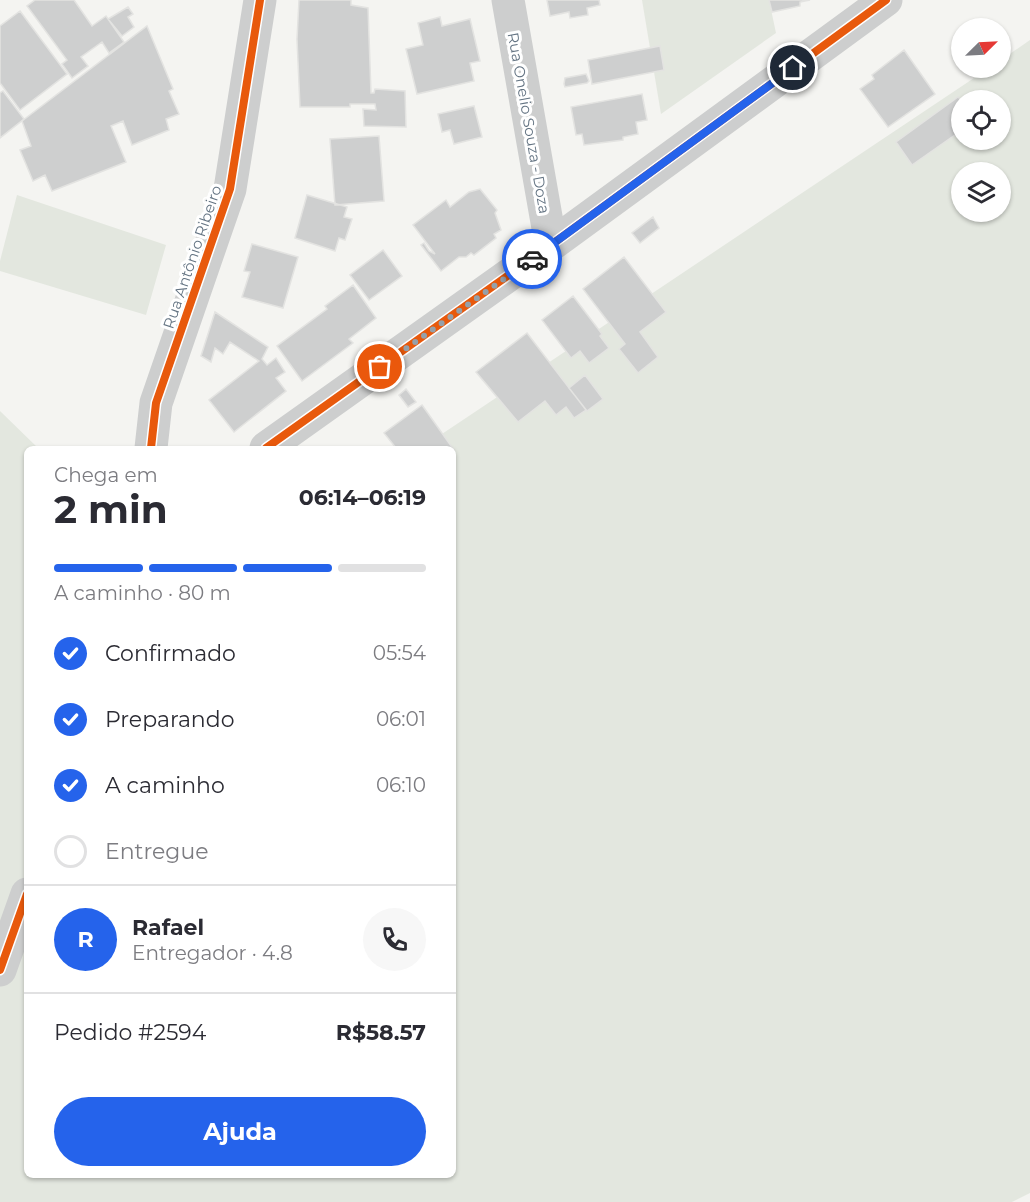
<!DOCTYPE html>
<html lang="pt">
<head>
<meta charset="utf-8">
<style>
  :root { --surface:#fff; --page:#f7f7f7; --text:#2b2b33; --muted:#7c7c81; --line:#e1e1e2; --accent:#2563eb }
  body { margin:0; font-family:Montserrat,sans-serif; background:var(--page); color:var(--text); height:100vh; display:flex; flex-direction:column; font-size:22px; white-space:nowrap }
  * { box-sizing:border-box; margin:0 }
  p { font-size:20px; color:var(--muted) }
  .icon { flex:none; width:33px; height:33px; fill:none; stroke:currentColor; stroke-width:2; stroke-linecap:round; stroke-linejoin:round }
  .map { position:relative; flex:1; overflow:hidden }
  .sheet { position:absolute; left:24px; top:446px; width:432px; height:732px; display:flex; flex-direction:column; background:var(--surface); border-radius:9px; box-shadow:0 2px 4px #0004 }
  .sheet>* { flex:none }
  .needle { width:39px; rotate:66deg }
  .tools { position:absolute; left:951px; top:18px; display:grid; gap:12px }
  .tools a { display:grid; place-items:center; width:60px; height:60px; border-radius:50%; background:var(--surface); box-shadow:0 2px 4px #0004; font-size:30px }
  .pin { position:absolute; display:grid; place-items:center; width:51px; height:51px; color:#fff; margin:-26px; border:3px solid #fff; border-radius:50%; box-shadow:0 2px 6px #0007 }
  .courier { position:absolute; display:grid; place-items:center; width:60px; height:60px; margin:-30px; border:4px solid #2563eb; border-radius:50%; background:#fff; color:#222; box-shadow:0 2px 8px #0007 }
  .head em { font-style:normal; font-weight:700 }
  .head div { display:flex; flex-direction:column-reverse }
  .head { display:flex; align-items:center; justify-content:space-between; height:102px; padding:0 30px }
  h1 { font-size:39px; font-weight:700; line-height:45px }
  .bar { display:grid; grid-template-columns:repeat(4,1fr); gap:9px 6px; align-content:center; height:72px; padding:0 30px }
  .bar i { height:8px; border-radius:4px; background:var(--line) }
  .bar .current { background:var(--accent) }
  .bar p { grid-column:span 4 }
  .line { display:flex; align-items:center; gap:15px; padding:0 30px; border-top:2px solid var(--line) }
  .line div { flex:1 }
  .round { display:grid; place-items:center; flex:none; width:63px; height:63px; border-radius:32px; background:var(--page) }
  ol { padding:0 30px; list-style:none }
  li { display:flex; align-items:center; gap:18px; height:66px }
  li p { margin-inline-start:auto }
  li .icon { padding:6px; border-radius:50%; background:var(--accent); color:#fff; stroke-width:4 }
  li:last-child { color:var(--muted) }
  li i { width:33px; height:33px; border:3px solid var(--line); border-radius:50% }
  .cta { display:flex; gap:12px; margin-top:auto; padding:12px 30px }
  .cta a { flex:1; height:69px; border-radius:36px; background:var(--accent); color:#fff; font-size:24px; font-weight:700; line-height:69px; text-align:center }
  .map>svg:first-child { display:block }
</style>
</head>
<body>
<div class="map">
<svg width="1030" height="1202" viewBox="0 0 1030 1202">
  <rect width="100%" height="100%" fill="#f4f4f1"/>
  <path fill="#e3e7df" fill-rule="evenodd" d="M 642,0 L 769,0 L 776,33 L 661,114 Z
    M 1030,40 L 1030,1193 L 1012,1202 L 0,1202 L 0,411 L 38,448 L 27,448 L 27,1174 L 453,1174 L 453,448 L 421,448 L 989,68 L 1000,68 L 1001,60 ZM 962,100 L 1000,100 L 1000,140 L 962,140 ZM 962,172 L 1000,172 L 1000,212 L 962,212 Z
    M 17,195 L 166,245 L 146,315 L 0,271 L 0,261 Z"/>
  <path fill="#cecfcf" stroke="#e3e3e1" stroke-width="1.5" d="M 35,0 L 74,0 L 92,26 L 106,16 L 124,42 L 109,53 L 102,42 L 81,57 L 88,66 L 72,78 L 62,64 L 67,60 L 27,6 Z
    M 299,0 L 351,0 L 351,5 L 368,8 L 371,93 L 374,93 L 375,89 L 405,91 L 406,127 L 364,126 L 363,109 L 376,110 L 375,104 L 350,104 L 350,107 L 300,107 L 297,39 Z
    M 547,0 L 599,0 L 600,5 L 587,8 L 588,15 L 570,18 L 569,12 L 550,16 Z
    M 769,0 L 810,0 L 800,2 L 800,6 L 772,12 Z
    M 128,7 L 133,14 L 128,17 L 134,27 L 122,36 L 108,19 Z
    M 20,11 L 67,74 L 20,110 L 0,83 L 0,26 Z
    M 440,17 L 442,26 L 470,19 L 480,61 L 470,63 L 474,81 L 417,94 L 406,49 L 423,45 L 418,23 Z
    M 147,26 L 173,89 L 169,91 L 179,114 L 166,119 L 169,130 L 132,145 L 123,121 L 111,126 L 126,162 L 52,191 L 45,175 L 33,181 L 20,150 L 31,146 L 22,121 Z
    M 660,46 L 664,70 L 592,84 L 588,60 Z
    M 904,50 L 935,94 L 888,127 L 860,89 L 874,79 L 872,75 Z
    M 586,74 L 589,81 L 587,83 L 565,87 L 564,84 L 565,78 Z
    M 3,91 L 24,119 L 0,138 L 0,93 Z
    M 642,94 L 647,120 L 636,122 L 638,134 L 623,137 L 623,140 L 584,145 L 582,134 L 576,135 L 571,107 Z
    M 958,97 L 962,101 L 962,130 L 912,165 L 896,142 Z
    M 474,106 L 482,137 L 454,144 L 450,130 L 442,132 L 438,114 Z
    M 379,136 L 384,201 L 335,205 L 330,139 Z
    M 480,189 L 497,210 L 495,213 L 501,230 L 494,234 L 496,238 L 474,255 L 471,253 L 466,257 L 459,257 L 441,271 L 421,245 L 424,243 L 429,251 L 435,254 L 413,225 L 446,200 L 450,207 L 469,192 Z
    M 307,195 L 347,207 L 344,217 L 352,219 L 345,240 L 339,238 L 335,251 L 295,238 Z
    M 653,217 L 659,228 L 640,243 L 632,233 Z
    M 252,244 L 298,257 L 283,308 L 242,297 L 250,272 L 244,271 Z
    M 383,250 L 402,276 L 369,300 L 350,275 Z
    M 624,257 L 666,312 L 640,332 L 658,357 L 638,373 L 619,349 L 625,344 L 583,289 Z
    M 353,285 L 376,318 L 349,339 L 353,343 L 302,381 L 277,346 L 327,309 L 325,306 Z
    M 573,296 L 602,334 L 600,336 L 609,348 L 589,363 L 580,351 L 571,358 L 542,320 Z
    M 215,312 L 268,347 L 262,359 L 267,365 L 276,358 L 285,372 L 276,378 L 286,391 L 234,432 L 209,400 L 259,361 L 230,342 L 223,354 L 215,348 L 211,362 L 201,356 Z
    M 527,333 L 586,410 L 574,418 L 566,407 L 556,415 L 545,401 L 518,422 L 476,372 Z
    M 585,375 L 603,399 L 587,411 L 569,388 Z
    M 406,389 L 416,402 L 408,407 L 399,395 Z
    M 422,405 L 454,450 L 396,448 L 384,433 Z"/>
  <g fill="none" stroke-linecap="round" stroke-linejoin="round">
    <path stroke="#cdcece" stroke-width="33" d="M 508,0 L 551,245
      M 151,448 L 156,403 L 230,189 L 260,0
      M 266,448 L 551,245 L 886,0
      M 0,970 L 27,894"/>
    <defs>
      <path id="cycleway" d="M 151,448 L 156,403 L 230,189 L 260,0
        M 266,448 L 551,245 L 886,0
        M 0,970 L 27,894"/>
    </defs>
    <use href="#cycleway" stroke="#fff" stroke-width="11"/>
    <use href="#cycleway" stroke="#e8590c" stroke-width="8"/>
  </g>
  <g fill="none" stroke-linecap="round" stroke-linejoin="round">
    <path stroke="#96a0a9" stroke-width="6" stroke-dasharray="0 10.8" d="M 380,367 L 532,259"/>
    <path stroke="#2563eb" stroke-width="8" d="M 532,259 L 793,68"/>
  </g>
  <g text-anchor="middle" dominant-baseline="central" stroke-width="6" stroke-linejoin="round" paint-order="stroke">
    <g font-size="15" fill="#637382" stroke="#fff">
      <text transform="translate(529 123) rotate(80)">Rua Onelio Souza - Doza</text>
      <text transform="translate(192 257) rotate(-71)">Rua Antônio Ribeiro</text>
    </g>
  </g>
</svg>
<div class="tools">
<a><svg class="needle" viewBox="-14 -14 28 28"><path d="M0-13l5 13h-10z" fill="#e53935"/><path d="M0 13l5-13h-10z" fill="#7c7c81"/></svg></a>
<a><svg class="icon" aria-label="locate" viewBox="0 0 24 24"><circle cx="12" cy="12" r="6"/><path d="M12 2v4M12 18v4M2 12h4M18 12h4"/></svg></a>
<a><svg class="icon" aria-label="layers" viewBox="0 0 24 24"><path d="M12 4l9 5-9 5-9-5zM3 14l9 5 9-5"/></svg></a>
</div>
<div class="pin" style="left:380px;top:367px;background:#ea580c"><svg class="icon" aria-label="bag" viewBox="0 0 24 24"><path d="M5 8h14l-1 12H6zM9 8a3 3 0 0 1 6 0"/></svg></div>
<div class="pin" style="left:793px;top:68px;background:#1f2937"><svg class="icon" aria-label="home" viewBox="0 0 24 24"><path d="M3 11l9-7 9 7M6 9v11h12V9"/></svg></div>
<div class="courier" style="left:532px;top:259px"><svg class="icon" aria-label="car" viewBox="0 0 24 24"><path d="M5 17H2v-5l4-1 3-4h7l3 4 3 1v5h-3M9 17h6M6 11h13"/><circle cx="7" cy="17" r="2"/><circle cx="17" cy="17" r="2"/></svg></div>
<section class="sheet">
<div class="head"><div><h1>2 min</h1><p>Chega em</p></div><em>06:14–06:19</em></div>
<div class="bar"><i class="current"></i><i class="current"></i><i class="current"></i><i></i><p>A caminho · 80 m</p></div>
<ol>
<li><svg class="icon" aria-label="check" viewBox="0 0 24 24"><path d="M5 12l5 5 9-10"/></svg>Confirmado<p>05:54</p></li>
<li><svg class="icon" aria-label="check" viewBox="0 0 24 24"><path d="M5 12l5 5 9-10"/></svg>Preparando<p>06:01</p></li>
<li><svg class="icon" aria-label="check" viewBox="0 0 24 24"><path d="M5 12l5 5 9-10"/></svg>A caminho<p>06:10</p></li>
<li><i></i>Entregue</li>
</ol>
<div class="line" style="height:108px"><b class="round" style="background:var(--accent);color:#fff">R</b><div><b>Rafael</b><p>Entregador · 4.8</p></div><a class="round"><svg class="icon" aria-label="phone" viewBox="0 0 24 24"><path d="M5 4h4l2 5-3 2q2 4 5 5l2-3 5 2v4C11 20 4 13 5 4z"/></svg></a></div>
<div class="line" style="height:78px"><div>Pedido #2594</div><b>R$58.57</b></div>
<div class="cta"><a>Ajuda</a></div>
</section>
</div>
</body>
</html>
